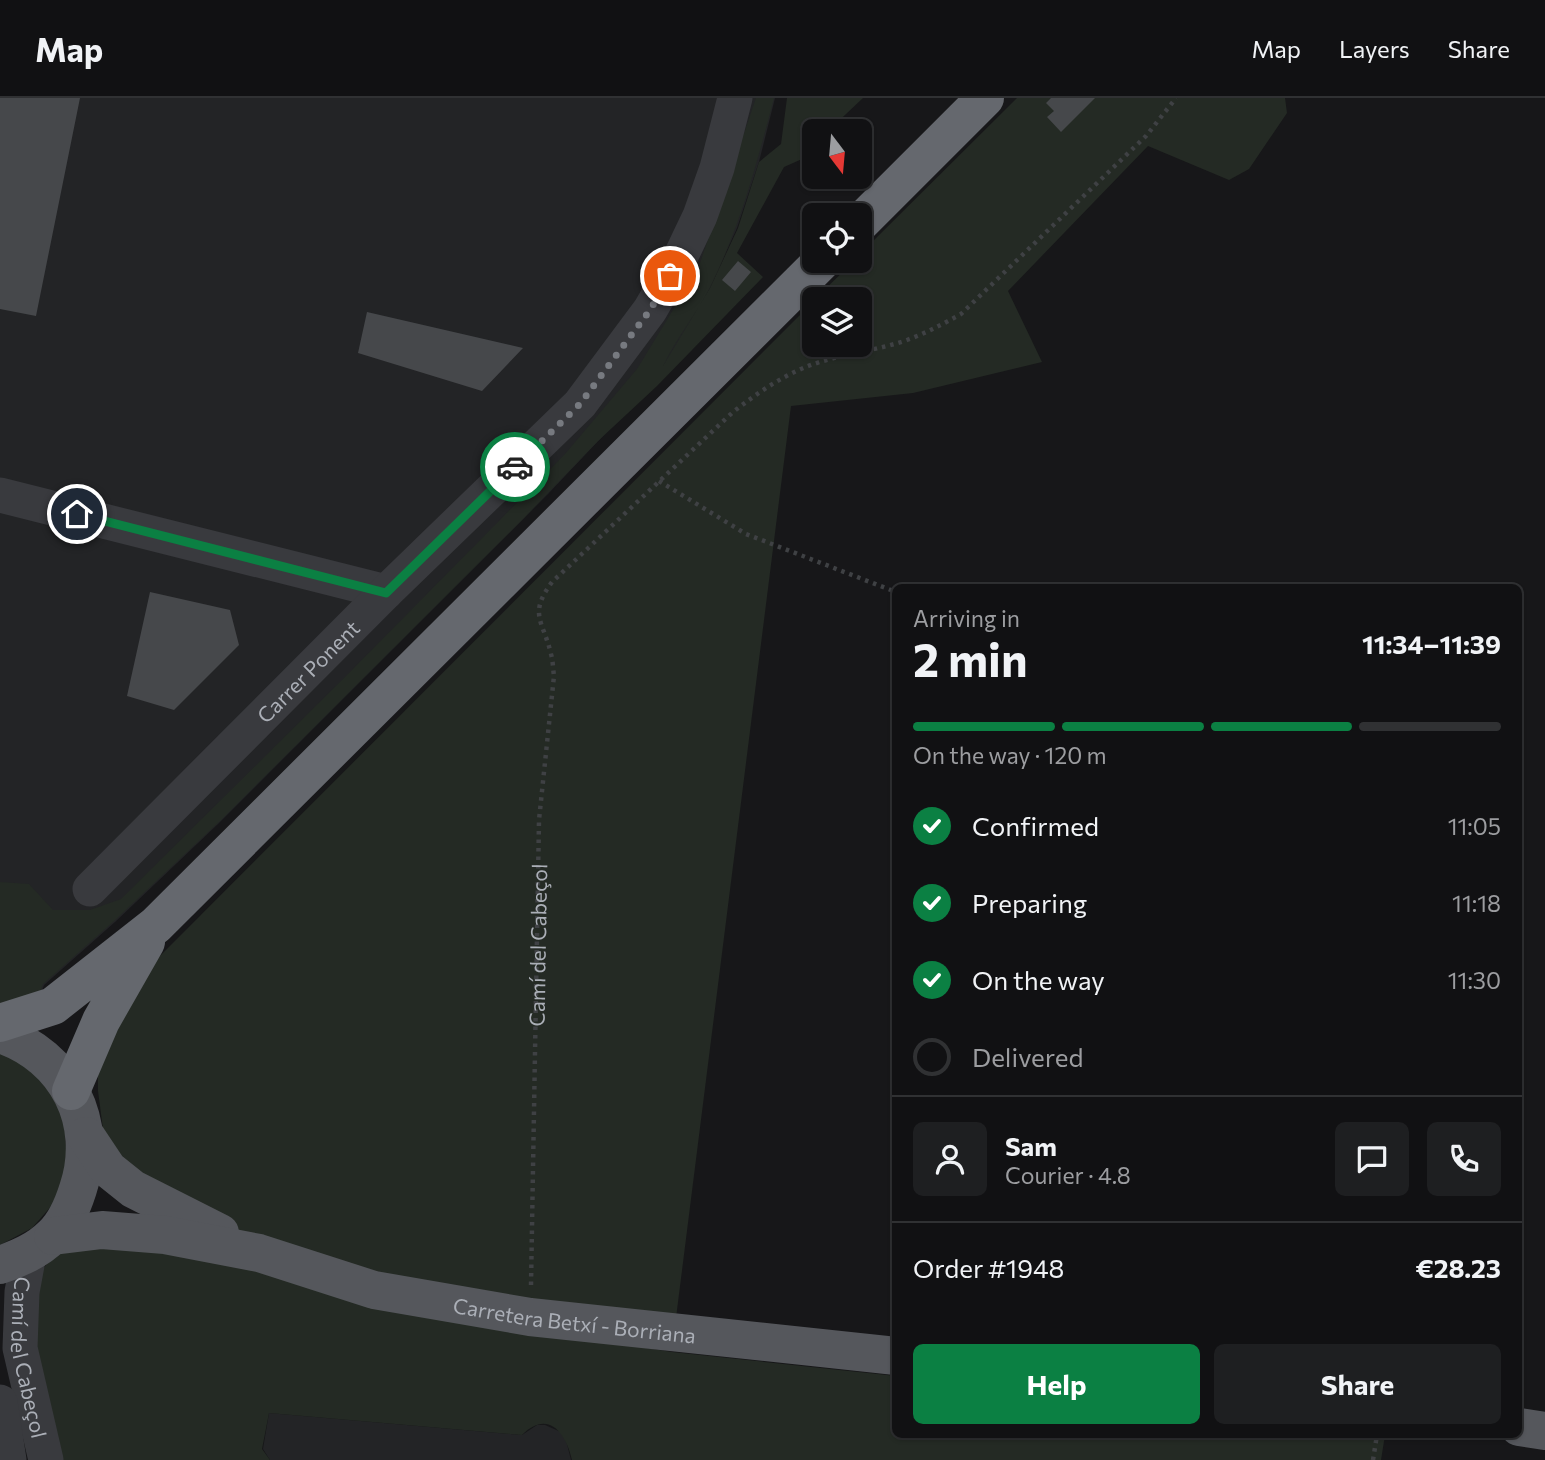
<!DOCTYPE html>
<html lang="en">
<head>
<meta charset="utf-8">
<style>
  :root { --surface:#111113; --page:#1e1f21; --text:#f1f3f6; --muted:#9c9da0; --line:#303133; --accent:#0b8043 }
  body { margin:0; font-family:Commissioner,sans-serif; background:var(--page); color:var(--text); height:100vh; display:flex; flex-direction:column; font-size:26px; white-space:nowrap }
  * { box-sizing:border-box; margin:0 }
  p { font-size:23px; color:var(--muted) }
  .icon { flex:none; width:38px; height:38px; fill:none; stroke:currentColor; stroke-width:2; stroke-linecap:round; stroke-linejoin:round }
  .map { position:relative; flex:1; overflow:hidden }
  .sheet { position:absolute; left:892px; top:486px; width:630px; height:854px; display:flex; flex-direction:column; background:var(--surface); border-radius:10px; box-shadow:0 2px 5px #0004,0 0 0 2px var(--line) }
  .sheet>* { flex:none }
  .needle { width:46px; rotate:164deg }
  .tools { position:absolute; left:802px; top:21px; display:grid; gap:14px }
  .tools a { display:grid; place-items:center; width:70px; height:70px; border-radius:10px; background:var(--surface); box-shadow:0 2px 5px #0004,0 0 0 2px var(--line); font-size:35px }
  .pin { position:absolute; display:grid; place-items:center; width:60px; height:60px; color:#fff; margin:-30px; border:4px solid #fff; border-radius:50%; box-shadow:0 2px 7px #0007 }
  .courier { position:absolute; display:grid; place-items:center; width:70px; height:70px; margin:-35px; border:5px solid #0b8043; border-radius:50%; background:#fff; color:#222; box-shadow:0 2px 9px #0007 }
  .summary em { font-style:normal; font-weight:700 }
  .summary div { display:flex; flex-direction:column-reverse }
  .summary { display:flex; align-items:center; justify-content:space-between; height:119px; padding:0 21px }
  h1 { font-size:46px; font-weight:700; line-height:52px }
  .bar { display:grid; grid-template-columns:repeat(4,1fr); gap:10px 7px; align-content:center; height:84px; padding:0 21px }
  .bar i { height:9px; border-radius:5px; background:var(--line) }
  .bar .selected { background:var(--accent) }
  .bar p { grid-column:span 4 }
  .line { display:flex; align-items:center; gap:18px; padding:0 21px; border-top:2px solid var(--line) }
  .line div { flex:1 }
  .round { display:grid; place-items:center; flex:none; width:74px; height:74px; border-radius:10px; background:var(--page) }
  ol { padding:0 21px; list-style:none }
  li { display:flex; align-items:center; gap:21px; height:77px }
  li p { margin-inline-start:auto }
  li .icon { padding:7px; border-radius:50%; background:var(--accent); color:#fff; stroke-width:4 }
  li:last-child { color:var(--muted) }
  li i { width:38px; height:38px; border:4px solid var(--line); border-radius:50% }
  .cta { display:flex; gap:14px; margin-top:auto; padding:14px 21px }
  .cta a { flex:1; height:80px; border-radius:10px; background:var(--accent); color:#fff; font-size:28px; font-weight:700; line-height:80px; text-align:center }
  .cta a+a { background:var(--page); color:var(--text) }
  header { display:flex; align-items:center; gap:42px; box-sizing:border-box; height:98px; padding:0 35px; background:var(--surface); border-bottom:2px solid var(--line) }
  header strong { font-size:33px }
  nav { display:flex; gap:38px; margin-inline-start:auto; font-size:24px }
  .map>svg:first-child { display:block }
</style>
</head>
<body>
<header>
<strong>Map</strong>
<nav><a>Map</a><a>Layers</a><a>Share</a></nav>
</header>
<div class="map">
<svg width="1545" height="1362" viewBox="0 0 1545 1362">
  <rect width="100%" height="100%" fill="#171719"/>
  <path fill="#232426" d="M 0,0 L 775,0 L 759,64 L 737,130 L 710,190 L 669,260 L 636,303 L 548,396 L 218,726 L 115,824 L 44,887 L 37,906 L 0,916 Z
    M 269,1315 L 522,1337 L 537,1327 L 545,1327 L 561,1334 L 566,1342 L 571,1362 L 270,1362 L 263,1351 Z"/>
  <path fill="#242a24" d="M 756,0 L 774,0 C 757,65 740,129 710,189 C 696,216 676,241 663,268 L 710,190 L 738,130 L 759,64 L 781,46 L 787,0 L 863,0 L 828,33 L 814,33 L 814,52 L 811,57 L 784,69 L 737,155 L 763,179 L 657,288 L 598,343 L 525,419 L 220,723 L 114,823 L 43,886 L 36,905 L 0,913 L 0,784 L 29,786 L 53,812 L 90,812 L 121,801 L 346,578 L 565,356 L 637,271 L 698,171 Z
    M 1017,0 L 1285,0 L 1287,15 L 1249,71 L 1229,82 L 1148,48 L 1008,193 L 1042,264 L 913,295 L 791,308 L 676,1220 L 579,1210 L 375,1176 L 228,1130 L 137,1083 L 103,1031 L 98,993 L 98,968 L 146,872 L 814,203 L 814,247 L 859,247 L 859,201 L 815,201 L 854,163 L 859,163 L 859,157 Z
    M 0,950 L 21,958 L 63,1009 L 68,1075 L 54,1105 L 32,1130 L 0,1147 Z
    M 144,1146 L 479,1224 L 672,1254 L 896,1278 L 896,1337 L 1385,1337 L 1381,1362 L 572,1362 C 566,1335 548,1311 522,1337 L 269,1315 L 262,1351 L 270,1362 L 56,1362 L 32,1252 L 39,1175 L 53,1159 L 79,1147 Z"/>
  <path fill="#46484b" d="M 0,0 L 80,0 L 36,218 L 0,211 Z
    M 1051,0 L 1095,0 L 1061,34 L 1047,19 L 1054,13 L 1046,5 Z
    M 738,163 L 751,174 L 735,193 L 722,182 Z
    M 367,214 L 523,250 L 482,293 L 358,255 Z
    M 150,494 L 230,512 L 239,547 L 174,612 L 127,598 Z"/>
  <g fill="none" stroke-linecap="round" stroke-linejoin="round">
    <g stroke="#3f4144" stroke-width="4.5" stroke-dasharray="3.5 5" stroke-linecap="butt">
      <path d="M 659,383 L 746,436 L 896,494"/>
      <path id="s1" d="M 531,1187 L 539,722 L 554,578 C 553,571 553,563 551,556 C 543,522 528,517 552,484 L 733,314 C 755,297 776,282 801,271 C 835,256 873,254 907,242 C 926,235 943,226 961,216 L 1146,38 L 1176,0"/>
      <path d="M 1373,1362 L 1377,1337"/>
    </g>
    <g stroke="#393a3e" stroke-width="35">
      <path d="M 0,397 L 386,494"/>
      <path id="s2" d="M 90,791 L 386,494 L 580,306 L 650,212 L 679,162 L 700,118 L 717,70 L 735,0"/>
      <path id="s3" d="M 29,1156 L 22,1194 L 20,1250 L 46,1362"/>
      <path d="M 0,1304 L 9,1362"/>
    </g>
    <g stroke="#55575c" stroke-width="38">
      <path d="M 0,936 C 67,958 100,1025 78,1091 C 73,1107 64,1127 52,1138 C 37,1153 19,1160 0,1167"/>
      <path d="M 86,1038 L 108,1071 L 133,1091 L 220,1135"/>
      <path id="s4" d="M 53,1138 L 102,1132 L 165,1137 L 259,1155 L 374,1192 L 530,1219 L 896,1258"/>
      <path d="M 1519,1329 L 1545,1333"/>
    </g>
    <path stroke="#65686e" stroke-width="38" d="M 859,126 L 985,0
      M 0,925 L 53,908 L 156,827 L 822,163
      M 71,993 L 101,923 L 146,844"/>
  </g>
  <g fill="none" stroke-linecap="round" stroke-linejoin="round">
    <path stroke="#777a80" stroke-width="7" stroke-dasharray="0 12.6" d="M 515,369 L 580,306 L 650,212 L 670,178"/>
    <path stroke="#0b8043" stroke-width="9" d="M 77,416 L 386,495 L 515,369"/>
  </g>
  <g text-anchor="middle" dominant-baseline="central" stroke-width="5" stroke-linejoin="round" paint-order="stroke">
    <g font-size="21" fill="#abafb7" stroke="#121214">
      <text stroke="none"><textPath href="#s2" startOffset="308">Carrer Ponent</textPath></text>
      <text stroke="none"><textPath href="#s1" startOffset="340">Camí del Cabeçol</textPath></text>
      <text stroke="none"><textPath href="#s4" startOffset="532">Carretera Betxí - Borriana</textPath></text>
      <text stroke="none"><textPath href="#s3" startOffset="105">Camí del Cabeçol</textPath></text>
    </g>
  </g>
</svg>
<div class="tools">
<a><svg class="needle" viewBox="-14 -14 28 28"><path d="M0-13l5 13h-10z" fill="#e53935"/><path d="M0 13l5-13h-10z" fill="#9c9da0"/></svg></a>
<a><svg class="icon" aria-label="locate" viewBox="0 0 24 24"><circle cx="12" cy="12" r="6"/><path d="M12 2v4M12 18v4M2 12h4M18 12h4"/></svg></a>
<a><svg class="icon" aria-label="layers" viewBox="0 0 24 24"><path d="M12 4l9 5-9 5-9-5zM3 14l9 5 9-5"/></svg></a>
</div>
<div class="pin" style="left:670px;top:178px;background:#ea580c"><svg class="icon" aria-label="bag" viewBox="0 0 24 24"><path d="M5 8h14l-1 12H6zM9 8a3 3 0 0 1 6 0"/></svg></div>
<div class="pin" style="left:77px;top:416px;background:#1f2937"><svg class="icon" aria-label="home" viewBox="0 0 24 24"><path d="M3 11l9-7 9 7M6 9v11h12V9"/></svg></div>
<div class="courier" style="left:515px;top:369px"><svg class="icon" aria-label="car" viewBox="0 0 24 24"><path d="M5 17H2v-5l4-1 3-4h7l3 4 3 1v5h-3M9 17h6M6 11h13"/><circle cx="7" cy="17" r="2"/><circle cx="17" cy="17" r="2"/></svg></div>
<section class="sheet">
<div class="summary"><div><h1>2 min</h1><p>Arriving in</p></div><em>11:34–11:39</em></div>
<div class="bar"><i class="selected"></i><i class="selected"></i><i class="selected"></i><i></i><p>On the way · 120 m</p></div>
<ol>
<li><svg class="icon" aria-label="check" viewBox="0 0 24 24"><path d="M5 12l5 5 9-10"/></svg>Confirmed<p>11:05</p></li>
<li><svg class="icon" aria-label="check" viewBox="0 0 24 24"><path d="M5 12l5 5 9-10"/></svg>Preparing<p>11:18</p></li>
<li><svg class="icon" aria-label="check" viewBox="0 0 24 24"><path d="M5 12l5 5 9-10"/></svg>On the way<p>11:30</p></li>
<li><i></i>Delivered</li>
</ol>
<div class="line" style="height:126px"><a class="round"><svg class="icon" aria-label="person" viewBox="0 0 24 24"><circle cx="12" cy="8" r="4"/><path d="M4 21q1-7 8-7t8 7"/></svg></a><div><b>Sam</b><p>Courier · 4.8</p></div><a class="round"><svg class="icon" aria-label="chat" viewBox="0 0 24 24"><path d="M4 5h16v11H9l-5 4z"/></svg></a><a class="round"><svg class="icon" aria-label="phone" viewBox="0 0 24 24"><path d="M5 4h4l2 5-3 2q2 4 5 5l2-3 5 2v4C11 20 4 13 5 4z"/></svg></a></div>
<div class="line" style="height:91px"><div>Order #1948</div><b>€28.23</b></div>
<div class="cta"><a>Help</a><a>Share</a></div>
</section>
</div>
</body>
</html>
